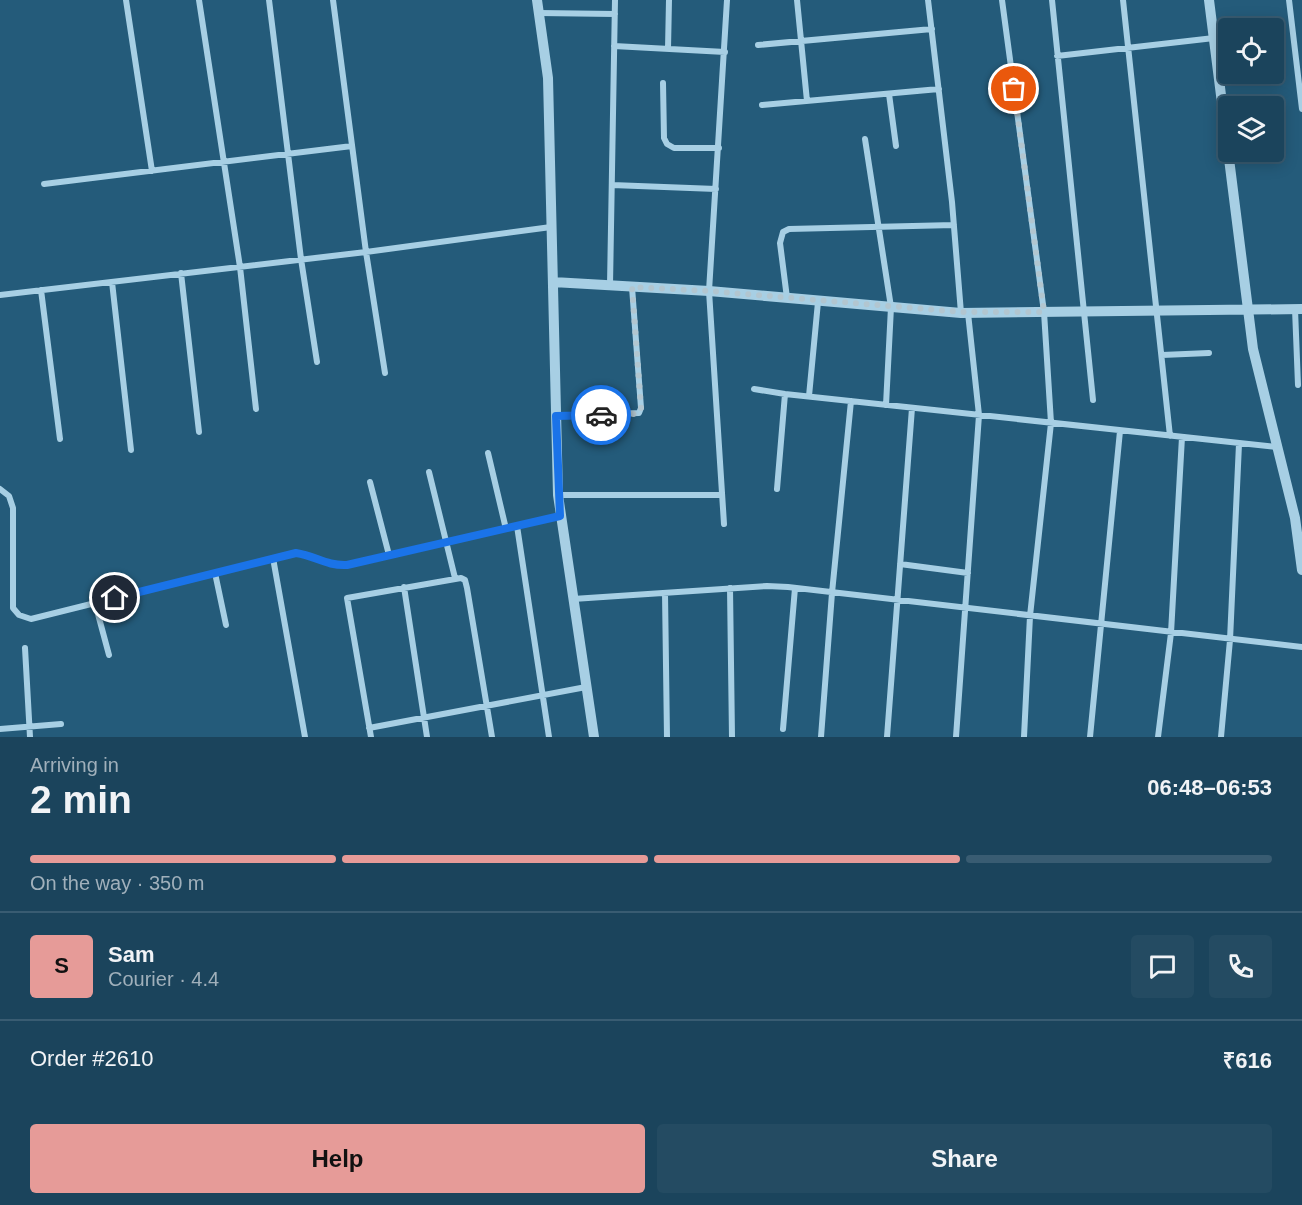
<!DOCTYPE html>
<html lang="en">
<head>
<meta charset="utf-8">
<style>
  :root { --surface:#1b445c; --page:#244b62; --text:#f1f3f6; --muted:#a0b0bb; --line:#395c72; --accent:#e69b98 }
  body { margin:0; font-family:Helvetica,sans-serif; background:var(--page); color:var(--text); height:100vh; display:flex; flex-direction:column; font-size:22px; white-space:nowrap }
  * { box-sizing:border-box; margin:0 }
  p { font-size:20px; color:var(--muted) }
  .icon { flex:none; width:33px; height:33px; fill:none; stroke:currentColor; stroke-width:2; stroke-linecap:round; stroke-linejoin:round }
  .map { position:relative; height:737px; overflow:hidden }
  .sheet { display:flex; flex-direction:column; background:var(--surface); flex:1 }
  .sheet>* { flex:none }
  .buttons { position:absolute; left:1218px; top:18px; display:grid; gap:12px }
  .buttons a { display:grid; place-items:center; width:66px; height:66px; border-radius:6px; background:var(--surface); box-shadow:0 3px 15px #0003,0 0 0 2px var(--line); font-size:30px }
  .pin { position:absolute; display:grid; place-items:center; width:51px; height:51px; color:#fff; margin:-26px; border:3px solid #fff; border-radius:50%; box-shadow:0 2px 6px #0007 }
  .courier { position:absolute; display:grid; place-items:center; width:60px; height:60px; margin:-30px; border:4px solid #1a73e8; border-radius:50%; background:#fff; color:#222; box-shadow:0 2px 8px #0007 }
  .headline em { font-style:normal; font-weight:700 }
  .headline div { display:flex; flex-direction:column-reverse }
  .headline { display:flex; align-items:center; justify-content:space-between; height:102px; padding:0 30px }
  h1 { font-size:39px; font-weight:700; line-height:45px }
  .bar { display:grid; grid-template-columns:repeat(4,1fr); gap:9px 6px; align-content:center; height:72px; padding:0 30px }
  .bar i { height:8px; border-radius:4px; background:var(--line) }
  .bar .current { background:var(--accent) }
  .bar p { grid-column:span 4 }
  .line { display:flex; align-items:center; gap:15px; padding:0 30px; border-top:2px solid var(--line) }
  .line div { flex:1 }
  .round { display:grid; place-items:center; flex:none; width:63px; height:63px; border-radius:6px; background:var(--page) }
  .button { display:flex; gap:12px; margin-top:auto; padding:12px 30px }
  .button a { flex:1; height:69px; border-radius:6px; background:var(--accent); color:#111; font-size:24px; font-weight:700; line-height:69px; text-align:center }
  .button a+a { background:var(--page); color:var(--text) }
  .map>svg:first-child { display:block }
</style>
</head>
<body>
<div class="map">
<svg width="1302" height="737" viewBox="0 0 1302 737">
  <rect width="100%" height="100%" fill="#245b7a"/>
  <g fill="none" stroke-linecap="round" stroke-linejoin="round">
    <path stroke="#a7cfe4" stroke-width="6" d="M 126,0 L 152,171
      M 199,0 L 240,267 L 256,409
      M 269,0 L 301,259 L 317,362
      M 333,0 L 366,252 L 385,373
      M 797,0 L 807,101
      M 928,0 L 952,202 L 961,313
      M 1002,0 L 1044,312 L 1051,423 L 1030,616 L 1024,737
      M 1052,0 L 1093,400
      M 1123,0 L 1170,436
      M 1289,0 L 1302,109
      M 539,13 L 615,14
      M 758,45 L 932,29
      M 614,46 L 725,52
      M 668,49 L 669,0
      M 1057,56 L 1214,38
      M 663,83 L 664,138 L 667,144 L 674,148 L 719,148
      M 889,94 L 896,146
      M 762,105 L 939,89
      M 865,139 L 891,307 L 886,405
      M 44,184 L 352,146
      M 612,185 L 716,189
      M 181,273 L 199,432
      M 112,282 L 131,450
      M 610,285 L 615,0
      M 41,290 L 60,439
      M 0,295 L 366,252 L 551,227
      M 787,298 L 780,243 L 783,232 L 789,229 L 954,225
      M 1295,309 L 1298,385
      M 1162,355 L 1209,353
      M 754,389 L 785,394 L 1277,447
      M 809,396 L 818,302
      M 556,416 L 639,413 L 641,408 L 632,287
      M 488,453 L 506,529
      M 429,472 L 455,578
      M 370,482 L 389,555
      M 0,489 L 9,496 L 13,508 L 13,608 L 19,615 L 31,619 L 296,553 C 316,556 326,566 347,565 L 560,516
      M 777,489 L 785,394
      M 558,495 L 722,495
      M 724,524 L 709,291 L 727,0
      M 517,526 L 549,737
      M 273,558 L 305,737
      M 900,564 L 968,573
      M 215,573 L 226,625
      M 404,587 L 427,737
      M 730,588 L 732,737
      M 665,593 L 667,737
      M 573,599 L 767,586 L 788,587 L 1302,647
      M 95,603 L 109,655
      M 25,648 L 30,737
      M 369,728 L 586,687
      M 0,729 L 61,724
      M 783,729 L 795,588
      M 371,737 L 347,598 L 461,578 L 465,580 L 467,588 L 492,737
      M 821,737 L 832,593 L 851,401
      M 887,737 L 912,408
      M 956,737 L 979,415 L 968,313
      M 1090,737 L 1120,431
      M 1158,737 L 1171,633 L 1182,437
      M 1221,737 L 1230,640 L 1239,444"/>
    <path stroke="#a7cfe4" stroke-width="10" d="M 537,0 L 548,78 L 558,495 L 594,737
      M 1209,0 L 1253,349 L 1295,518 L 1302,570
      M 553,282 L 709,291 L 961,313 L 1302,309"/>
  </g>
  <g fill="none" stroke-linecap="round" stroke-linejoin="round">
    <path stroke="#b2c6d0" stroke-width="6" stroke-dasharray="0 10.8" d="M 601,415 L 635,414 L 639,412 L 641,408 L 632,287 L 709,291 L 961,312 L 1044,312 L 1014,89"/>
    <path stroke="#1a73e8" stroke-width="8" d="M 115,598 L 296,553 C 316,556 326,566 347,565 L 560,516 L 556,416 L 601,415"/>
  </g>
</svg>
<div class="buttons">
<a><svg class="icon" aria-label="locate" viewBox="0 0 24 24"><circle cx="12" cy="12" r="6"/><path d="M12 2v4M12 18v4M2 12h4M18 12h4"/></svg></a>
<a><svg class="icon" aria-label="layers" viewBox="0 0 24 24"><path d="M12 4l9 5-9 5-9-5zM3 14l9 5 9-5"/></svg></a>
</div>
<div class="pin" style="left:1014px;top:89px;background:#ea580c"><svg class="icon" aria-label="bag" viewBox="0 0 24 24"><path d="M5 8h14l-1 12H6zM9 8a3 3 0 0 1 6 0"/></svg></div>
<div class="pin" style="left:115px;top:598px;background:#1f2937"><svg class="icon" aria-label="home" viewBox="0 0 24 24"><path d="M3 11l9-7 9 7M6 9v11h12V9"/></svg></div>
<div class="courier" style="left:601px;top:415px"><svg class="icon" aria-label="car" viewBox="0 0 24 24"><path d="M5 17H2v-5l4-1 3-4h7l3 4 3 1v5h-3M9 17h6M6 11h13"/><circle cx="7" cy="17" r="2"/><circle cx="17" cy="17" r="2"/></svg></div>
</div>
<section class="sheet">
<div class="headline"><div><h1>2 min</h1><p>Arriving in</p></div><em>06:48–06:53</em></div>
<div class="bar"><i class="current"></i><i class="current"></i><i class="current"></i><i></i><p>On the way · 350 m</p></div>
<div class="line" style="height:108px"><b class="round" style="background:var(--accent);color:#111">S</b><div><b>Sam</b><p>Courier · 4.4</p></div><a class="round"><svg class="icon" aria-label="chat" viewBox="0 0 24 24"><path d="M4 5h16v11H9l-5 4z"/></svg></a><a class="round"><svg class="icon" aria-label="phone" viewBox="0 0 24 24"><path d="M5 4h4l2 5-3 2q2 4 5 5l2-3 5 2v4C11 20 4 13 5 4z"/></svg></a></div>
<div class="line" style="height:78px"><div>Order #2610</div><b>₹616</b></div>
<div class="button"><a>Help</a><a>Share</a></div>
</section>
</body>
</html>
